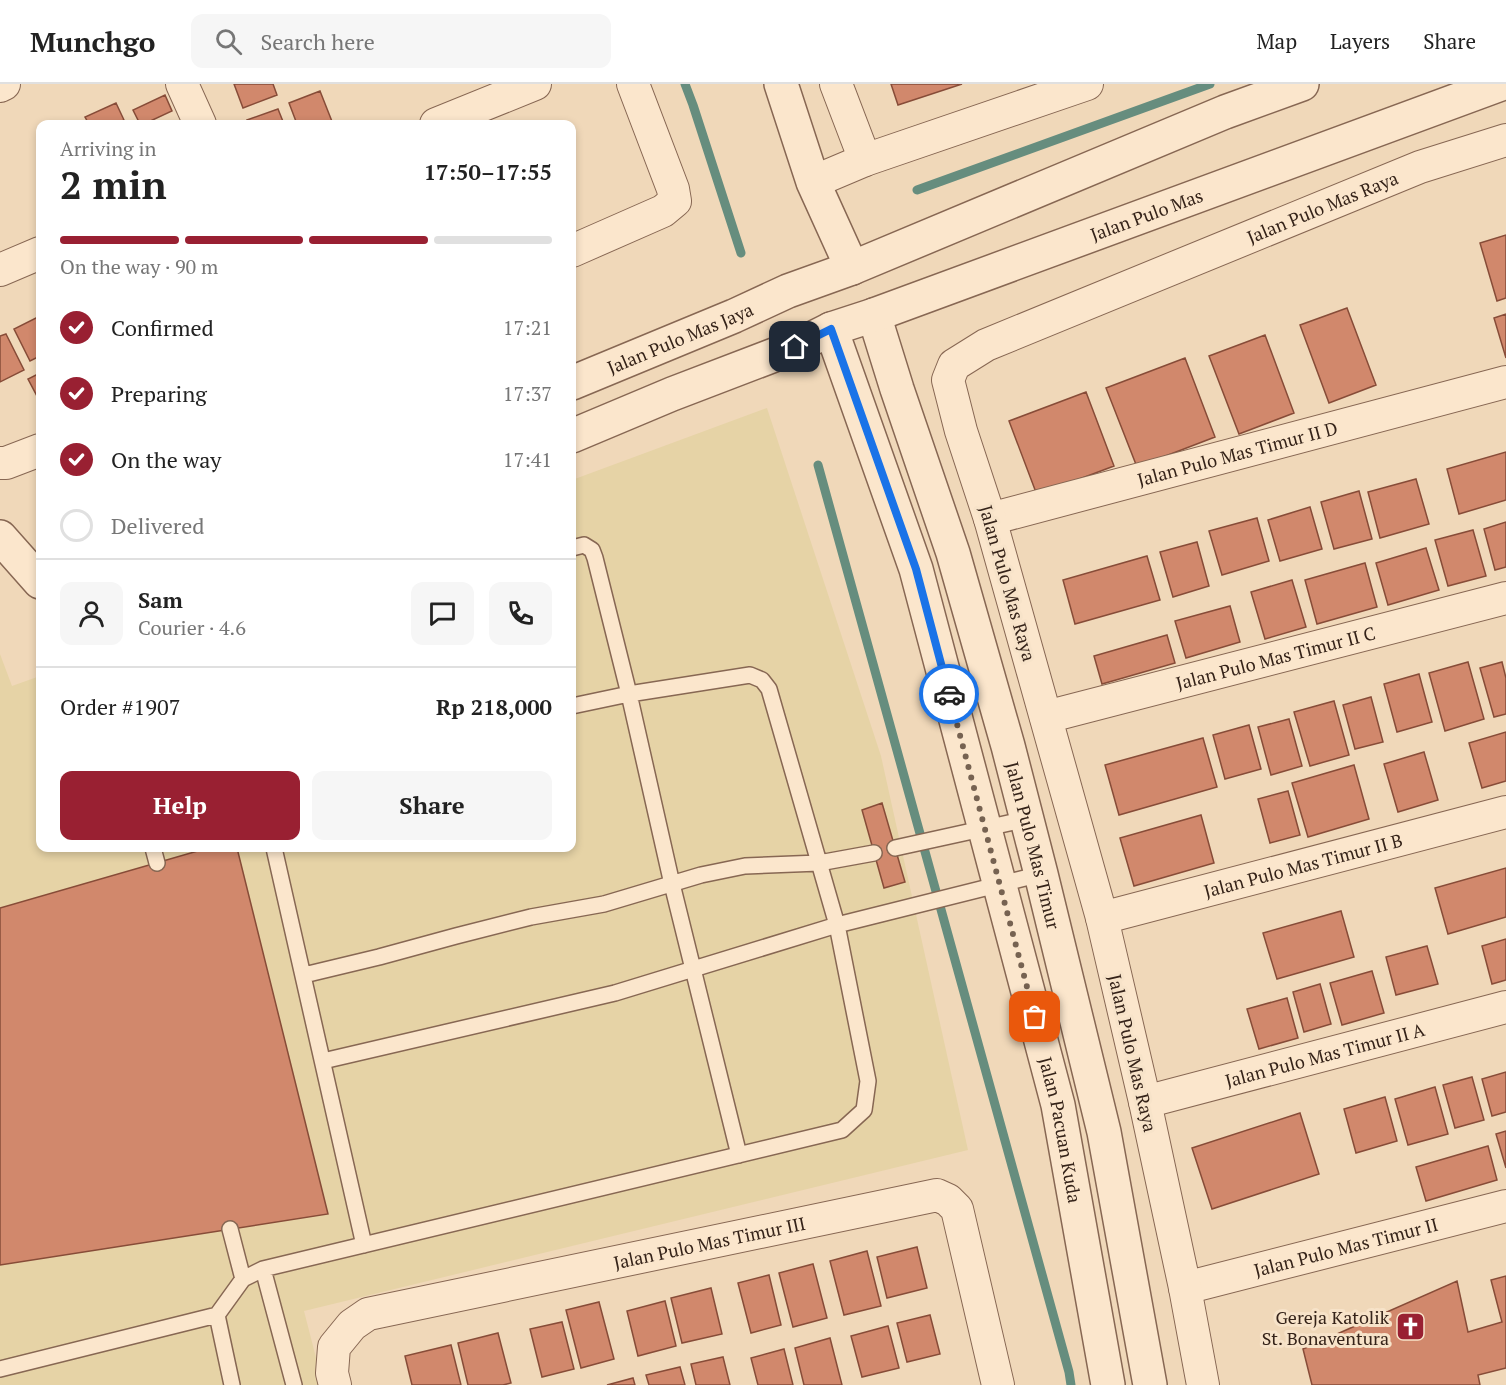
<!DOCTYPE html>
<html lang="en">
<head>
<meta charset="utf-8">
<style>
  :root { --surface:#fff; --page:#f6f6f6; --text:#222; --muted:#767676; --line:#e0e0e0; --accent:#992032 }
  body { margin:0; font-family:"PT Serif",serif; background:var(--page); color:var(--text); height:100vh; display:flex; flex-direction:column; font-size:22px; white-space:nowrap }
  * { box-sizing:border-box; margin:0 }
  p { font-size:20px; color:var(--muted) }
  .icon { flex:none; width:33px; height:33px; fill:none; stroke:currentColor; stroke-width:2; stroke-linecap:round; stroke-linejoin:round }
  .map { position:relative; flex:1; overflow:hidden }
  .sheet { position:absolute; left:36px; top:36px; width:540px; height:732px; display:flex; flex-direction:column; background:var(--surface); border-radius:12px; box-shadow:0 3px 9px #0003 }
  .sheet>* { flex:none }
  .pin { position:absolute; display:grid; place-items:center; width:51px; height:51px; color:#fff; margin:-26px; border-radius:12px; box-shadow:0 3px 9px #0006 }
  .courier { position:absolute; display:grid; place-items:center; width:60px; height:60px; margin:-30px; border:4px solid #1a73e8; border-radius:50%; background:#fff; color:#222; box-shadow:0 2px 8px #0007 }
  .summary em { font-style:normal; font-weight:700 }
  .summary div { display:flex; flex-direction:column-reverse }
  .summary { display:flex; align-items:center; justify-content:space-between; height:102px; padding:0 24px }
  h1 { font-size:39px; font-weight:700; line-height:45px }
  .bar { display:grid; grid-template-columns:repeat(4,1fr); gap:9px 6px; align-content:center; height:72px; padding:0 24px }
  .bar i { height:8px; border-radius:4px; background:var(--line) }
  .bar .active { background:var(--accent) }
  .bar p { grid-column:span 4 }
  .line { display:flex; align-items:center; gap:15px; padding:0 24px; border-top:2px solid var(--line) }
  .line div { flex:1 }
  .round { display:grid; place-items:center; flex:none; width:63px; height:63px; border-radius:12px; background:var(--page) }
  ol { padding:0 24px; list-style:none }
  li { display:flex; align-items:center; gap:18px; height:66px }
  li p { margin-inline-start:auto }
  li .icon { padding:6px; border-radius:50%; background:var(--accent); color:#fff; stroke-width:4 }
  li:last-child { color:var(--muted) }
  li i { width:33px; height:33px; border:3px solid var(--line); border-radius:50% }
  .primary-button { display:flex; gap:12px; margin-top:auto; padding:12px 24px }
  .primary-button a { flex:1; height:69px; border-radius:12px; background:var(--accent); color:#fff; font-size:24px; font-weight:700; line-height:69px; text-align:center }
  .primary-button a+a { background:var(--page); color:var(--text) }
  header { display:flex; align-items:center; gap:36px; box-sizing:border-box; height:84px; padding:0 30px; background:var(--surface); border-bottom:2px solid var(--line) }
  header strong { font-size:28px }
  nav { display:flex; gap:33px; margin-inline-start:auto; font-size:21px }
  .search { width:420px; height:54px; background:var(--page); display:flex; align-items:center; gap:15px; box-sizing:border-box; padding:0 21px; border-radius:12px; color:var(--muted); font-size:22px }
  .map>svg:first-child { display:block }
</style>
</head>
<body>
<header>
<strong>Munchgo</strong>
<div class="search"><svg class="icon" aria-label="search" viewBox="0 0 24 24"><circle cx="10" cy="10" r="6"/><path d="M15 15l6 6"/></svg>Search here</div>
<nav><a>Map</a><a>Layers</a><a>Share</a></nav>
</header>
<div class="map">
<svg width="1506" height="1301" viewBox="0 0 1506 1301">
  <rect width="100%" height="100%" fill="#f0d8b9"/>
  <path fill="#e6d3a6" d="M 767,324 L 881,672 L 968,1066 L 304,1227 L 323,1301 L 0,1301 L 0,570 L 12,602 L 40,592 L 40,764 L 572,764 L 572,396 Z"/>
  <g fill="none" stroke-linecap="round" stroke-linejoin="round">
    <path stroke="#668d7e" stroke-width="9" d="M 685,0 L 693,21 L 741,169
      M 917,106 L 1210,0
      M 818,381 L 1069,1288 L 1071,1301"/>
  </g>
  <path fill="#d1886c" stroke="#874c38" stroke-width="1.5" d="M 234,0 L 273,0 L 277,11 L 243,24 Z
    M 891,0 L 962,0 L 898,21 Z
    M 320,7 L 333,40 L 297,40 L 289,19 Z
    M 165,11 L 172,27 L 144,40 L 140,40 L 133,26 Z
    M 116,19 L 124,36 L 114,40 L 89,40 L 85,33 Z
    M 278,25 L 284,40 L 249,40 L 247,36 Z
    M 1506,151 L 1506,214 L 1497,217 L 1480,159 Z
    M 1347,224 L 1376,301 L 1329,319 L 1300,241 Z
    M 1506,230 L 1506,274 L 1494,234 Z
    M 40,232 L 40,272 L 30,277 L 14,245 Z
    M 6,250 L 24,286 L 0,298 L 0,252 Z
    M 1265,251 L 1294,329 L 1239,350 L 1209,272 Z
    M 1185,274 L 1215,353 L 1137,383 L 1106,304 Z
    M 40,289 L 40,312 L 38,314 L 28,295 Z
    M 1086,308 L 1114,382 L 1037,411 L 1009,337 Z
    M 1506,368 L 1506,416 L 1459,430 L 1447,385 Z
    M 1416,395 L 1429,440 L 1380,454 L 1368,408 Z
    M 1359,407 L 1372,455 L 1334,465 L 1321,418 Z
    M 1310,423 L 1322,465 L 1280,477 L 1268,436 Z
    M 1257,434 L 1269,477 L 1222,491 L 1209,447 Z
    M 1506,438 L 1506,483 L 1495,486 L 1484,445 Z
    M 1473,446 L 1486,492 L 1448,502 L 1435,456 Z
    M 1197,458 L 1209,502 L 1173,513 L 1160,468 Z
    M 1426,464 L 1439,506 L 1388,521 L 1376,479 Z
    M 1147,472 L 1160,516 L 1075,540 L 1063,496 Z
    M 1365,479 L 1377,523 L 1317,540 L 1305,496 Z
    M 1292,496 L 1306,543 L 1265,555 L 1251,508 Z
    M 1230,522 L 1240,558 L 1186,574 L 1175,537 Z
    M 1167,551 L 1175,579 L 1102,600 L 1094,572 Z
    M 1468,578 L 1484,635 L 1445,647 L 1429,589 Z
    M 1502,578 L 1506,594 L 1506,630 L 1494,633 L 1480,584 Z
    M 1419,590 L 1432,638 L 1397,648 L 1384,600 Z
    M 1371,613 L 1383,658 L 1355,665 L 1343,621 Z
    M 1334,617 L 1349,671 L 1310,682 L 1294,628 Z
    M 1289,635 L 1302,682 L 1271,691 L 1258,643 Z
    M 1249,641 L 1261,685 L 1225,695 L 1213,651 Z
    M 1506,648 L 1506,697 L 1482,704 L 1469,659 Z
    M 1203,654 L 1217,703 L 1119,731 L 1105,681 Z
    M 1424,668 L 1438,716 L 1398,728 L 1384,680 Z
    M 1354,681 L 1369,735 L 1308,753 L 1292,699 Z
    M 1288,707 L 1300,751 L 1270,759 L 1258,715 Z
    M 882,719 L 905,798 L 884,804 L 862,726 Z
    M 1201,731 L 1214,779 L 1134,802 L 1120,754 Z
    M 208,764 L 237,764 L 328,1130 L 0,1181 L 0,824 Z
    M 1506,784 L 1506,833 L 1448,850 L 1435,804 Z
    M 1341,827 L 1354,873 L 1277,895 L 1263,849 Z
    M 1506,855 L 1506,896 L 1492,900 L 1482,862 Z
    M 1427,862 L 1438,900 L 1396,911 L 1386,873 Z
    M 1372,887 L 1384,929 L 1342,941 L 1330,899 Z
    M 1320,900 L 1331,940 L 1304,948 L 1293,908 Z
    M 1287,914 L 1298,954 L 1259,965 L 1247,925 Z
    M 1506,988 L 1506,1028 L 1492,1032 L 1482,995 Z
    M 1472,993 L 1484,1036 L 1455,1044 L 1443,1001 Z
    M 1435,1003 L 1448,1050 L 1408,1061 L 1395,1015 Z
    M 1385,1013 L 1397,1057 L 1356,1069 L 1344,1025 Z
    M 1300,1029 L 1319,1090 L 1212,1125 L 1192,1064 Z
    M 1506,1047 L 1506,1084 L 1496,1050 Z
    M 1488,1062 L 1497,1096 L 1426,1117 L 1416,1083 Z
    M 917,1163 L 927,1204 L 887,1214 L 877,1173 Z
    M 867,1167 L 881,1222 L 844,1231 L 830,1177 Z
    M 813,1180 L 827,1234 L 793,1243 L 779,1189 Z
    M 769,1191 L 781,1241 L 751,1249 L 738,1199 Z
    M 1506,1192 L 1506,1284 L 1478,1291 L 1480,1301 L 1312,1301 L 1303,1265 L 1457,1197 L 1468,1248 L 1502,1238 L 1491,1196 Z
    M 711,1204 L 722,1250 L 682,1259 L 671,1214 Z
    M 665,1217 L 676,1262 L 638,1272 L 627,1227 Z
    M 599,1218 L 614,1275 L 581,1284 L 566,1226 Z
    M 930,1231 L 940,1270 L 907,1278 L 897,1239 Z
    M 562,1238 L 574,1285 L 542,1293 L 530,1245 Z
    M 888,1242 L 899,1284 L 862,1293 L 851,1252 Z
    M 498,1249 L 511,1299 L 503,1301 L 468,1301 L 458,1259 Z
    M 830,1254 L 842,1301 L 804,1301 L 795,1264 Z
    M 451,1261 L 461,1301 L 412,1301 L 405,1272 Z
    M 784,1265 L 793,1301 L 758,1301 L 751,1274 Z
    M 723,1273 L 730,1301 L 696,1301 L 691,1280 Z
    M 680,1283 L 685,1301 L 649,1301 L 646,1291 Z
    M 633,1294 L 635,1301 L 607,1301 Z"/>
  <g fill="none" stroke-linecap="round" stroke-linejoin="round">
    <defs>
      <path id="service" d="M 572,464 L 584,461 L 592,466 L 595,474 L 629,610 L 672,800 L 739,1071
        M 153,764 L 157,779
        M 274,764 L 364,1161
        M 895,764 L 1027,735
        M 304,891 L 379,873 L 456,852 L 531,833 L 604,820 L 701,791 L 745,782 L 819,779 L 874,769
        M 323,977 L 615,909 L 837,841 L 1041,790
        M 230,1145 L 243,1195
        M 263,1185 L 294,1301
        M 217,1231 L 232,1301
        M 0,1285 L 217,1231 L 243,1195 L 263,1185 L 842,1046 L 864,1026 L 868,997 L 837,841 L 769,605 L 762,596 L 750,591 L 629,610 L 572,622"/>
      <g id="minor">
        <path d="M 182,0 L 200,40"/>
        <path d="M 836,0 L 865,76"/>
        <path d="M 0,2 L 4,0"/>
        <path d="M 436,40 L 535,0"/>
        <path d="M 813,98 L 865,76 L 1087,0"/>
        <path d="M 572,167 L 663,127 L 675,117 L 673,105 L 633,0"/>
        <path d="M 0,186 L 40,169"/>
        <path d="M 0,379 L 6,379 L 40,366"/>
        <path id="s1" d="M 990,435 L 1506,298"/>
        <path id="s2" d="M 1046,633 L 1506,514"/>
        <path id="s3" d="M 1102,834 L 1506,728"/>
        <path id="s4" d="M 1145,1018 L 1506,923"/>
        <path id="s5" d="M 1185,1204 L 1506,1122"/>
        <path id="s6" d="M 335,1301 L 332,1289 L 334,1263 L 352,1241 L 368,1230 L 937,1111 L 948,1116 L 957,1125 L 998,1301"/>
        <path id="s7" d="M 1203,1301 L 1185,1204 L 1145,1018 L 1102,834 L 990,435 L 961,347 L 948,296 L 954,281 L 986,261 L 1420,83 L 1506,56"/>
      </g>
      <g id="tertiary">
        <path d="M 781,0 L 813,98 L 852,184"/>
        <path id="s8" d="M 874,231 L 897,305 L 953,469 L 1008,662 L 1041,790 L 1104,1048 L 1150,1301"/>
        <path id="s9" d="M 831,245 L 916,485 L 1058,1021 L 1108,1301"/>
        <path id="s10" d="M 572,299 L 734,232 L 788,207 L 852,184 L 1225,28 L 1302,0"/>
        <path id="s11" d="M 572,352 L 672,310 L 795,263 L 831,245 L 874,231 L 1501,0"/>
        <path d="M 0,453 L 40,498"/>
      </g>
    </defs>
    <use href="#service" stroke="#876753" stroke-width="18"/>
    <use href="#minor" stroke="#876753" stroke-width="34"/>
    <use href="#tertiary" stroke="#876753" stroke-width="36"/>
    <use href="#service" stroke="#fbe6cc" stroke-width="15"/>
    <use href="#minor" stroke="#fbe6cc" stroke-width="32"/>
    <use href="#tertiary" stroke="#fbe6cc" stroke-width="33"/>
  </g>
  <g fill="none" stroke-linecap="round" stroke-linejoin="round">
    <path stroke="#766251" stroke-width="6" stroke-dasharray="0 10.8" d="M 949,610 L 1035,933"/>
    <path stroke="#1a73e8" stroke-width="8" d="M 795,263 L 831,245 L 916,485 L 949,610"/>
  </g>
  <defs>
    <symbol id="church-square" viewBox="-11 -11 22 22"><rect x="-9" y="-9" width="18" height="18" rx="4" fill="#992032" stroke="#f7e3c9"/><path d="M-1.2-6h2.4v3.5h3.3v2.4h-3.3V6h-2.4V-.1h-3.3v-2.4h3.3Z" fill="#fff"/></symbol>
  </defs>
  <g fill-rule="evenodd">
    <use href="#church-square" x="1394" y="1226" width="33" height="33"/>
  </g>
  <g text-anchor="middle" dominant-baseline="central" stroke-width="6" stroke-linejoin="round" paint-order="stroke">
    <g font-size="18" fill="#352319" stroke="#f7e3c9">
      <text stroke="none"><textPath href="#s7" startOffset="1455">Jalan Pulo Mas Raya</textPath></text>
      <text stroke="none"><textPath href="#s11" startOffset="616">Jalan Pulo Mas</textPath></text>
      <text stroke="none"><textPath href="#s10" startOffset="117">Jalan Pulo Mas Jaya</textPath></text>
      <text stroke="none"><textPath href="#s1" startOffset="256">Jalan Pulo Mas Timur II D</textPath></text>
      <text transform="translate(1008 499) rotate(74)">Jalan Pulo Mas Raya</text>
      <text stroke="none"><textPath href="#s2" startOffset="237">Jalan Pulo Mas Timur II C</textPath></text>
      <text stroke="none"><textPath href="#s8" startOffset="554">Jalan Pulo Mas Timur</textPath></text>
      <text stroke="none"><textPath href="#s3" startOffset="208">Jalan Pulo Mas Timur II B</textPath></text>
      <text transform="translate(1133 969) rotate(77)">Jalan Pulo Mas Raya</text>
      <text stroke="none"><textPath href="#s4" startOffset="186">Jalan Pulo Mas Timur II A</textPath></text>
      <text stroke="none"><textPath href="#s9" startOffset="834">Jalan Pacuan Kuda</textPath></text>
      <text stroke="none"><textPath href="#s6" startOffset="435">Jalan Pulo Mas Timur III</textPath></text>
      <text stroke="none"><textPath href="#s5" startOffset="166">Jalan Pulo Mas Timur II</textPath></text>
    </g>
    <g font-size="18" fill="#352319" stroke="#f7e3c9" text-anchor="end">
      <text x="1389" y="1233">Gereja Katolik<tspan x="1389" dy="21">St. Bonaventura</tspan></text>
    </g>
  </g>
</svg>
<div class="pin" style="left:1035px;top:933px;background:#ea580c"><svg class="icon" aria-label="bag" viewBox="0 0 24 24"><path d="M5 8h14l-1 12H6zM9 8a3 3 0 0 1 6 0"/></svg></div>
<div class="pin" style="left:795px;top:263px;background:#1f2937"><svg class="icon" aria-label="home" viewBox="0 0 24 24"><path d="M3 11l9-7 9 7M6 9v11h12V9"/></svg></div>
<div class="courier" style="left:949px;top:610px"><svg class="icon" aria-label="car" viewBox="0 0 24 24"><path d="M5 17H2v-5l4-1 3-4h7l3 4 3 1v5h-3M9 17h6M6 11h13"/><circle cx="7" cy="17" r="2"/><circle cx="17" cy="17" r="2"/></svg></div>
<section class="sheet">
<div class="summary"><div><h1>2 min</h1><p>Arriving in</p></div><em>17:50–17:55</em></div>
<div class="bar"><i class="active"></i><i class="active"></i><i class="active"></i><i></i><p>On the way · 90 m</p></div>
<ol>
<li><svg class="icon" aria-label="check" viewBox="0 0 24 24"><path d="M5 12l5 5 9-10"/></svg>Confirmed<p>17:21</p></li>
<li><svg class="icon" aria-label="check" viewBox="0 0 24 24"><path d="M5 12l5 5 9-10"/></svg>Preparing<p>17:37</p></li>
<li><svg class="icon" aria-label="check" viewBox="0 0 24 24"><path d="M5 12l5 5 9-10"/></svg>On the way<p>17:41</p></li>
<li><i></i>Delivered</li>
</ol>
<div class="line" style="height:108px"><a class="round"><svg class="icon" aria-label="person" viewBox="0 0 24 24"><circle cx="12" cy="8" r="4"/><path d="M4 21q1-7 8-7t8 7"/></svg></a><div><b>Sam</b><p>Courier · 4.6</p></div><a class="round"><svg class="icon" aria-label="chat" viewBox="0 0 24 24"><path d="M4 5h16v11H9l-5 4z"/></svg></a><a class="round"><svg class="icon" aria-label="phone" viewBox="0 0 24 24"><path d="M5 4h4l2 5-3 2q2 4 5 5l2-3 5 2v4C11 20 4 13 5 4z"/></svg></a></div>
<div class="line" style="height:78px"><div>Order #1907</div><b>Rp 218,000</b></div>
<div class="primary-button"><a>Help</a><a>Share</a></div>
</section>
</div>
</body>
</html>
